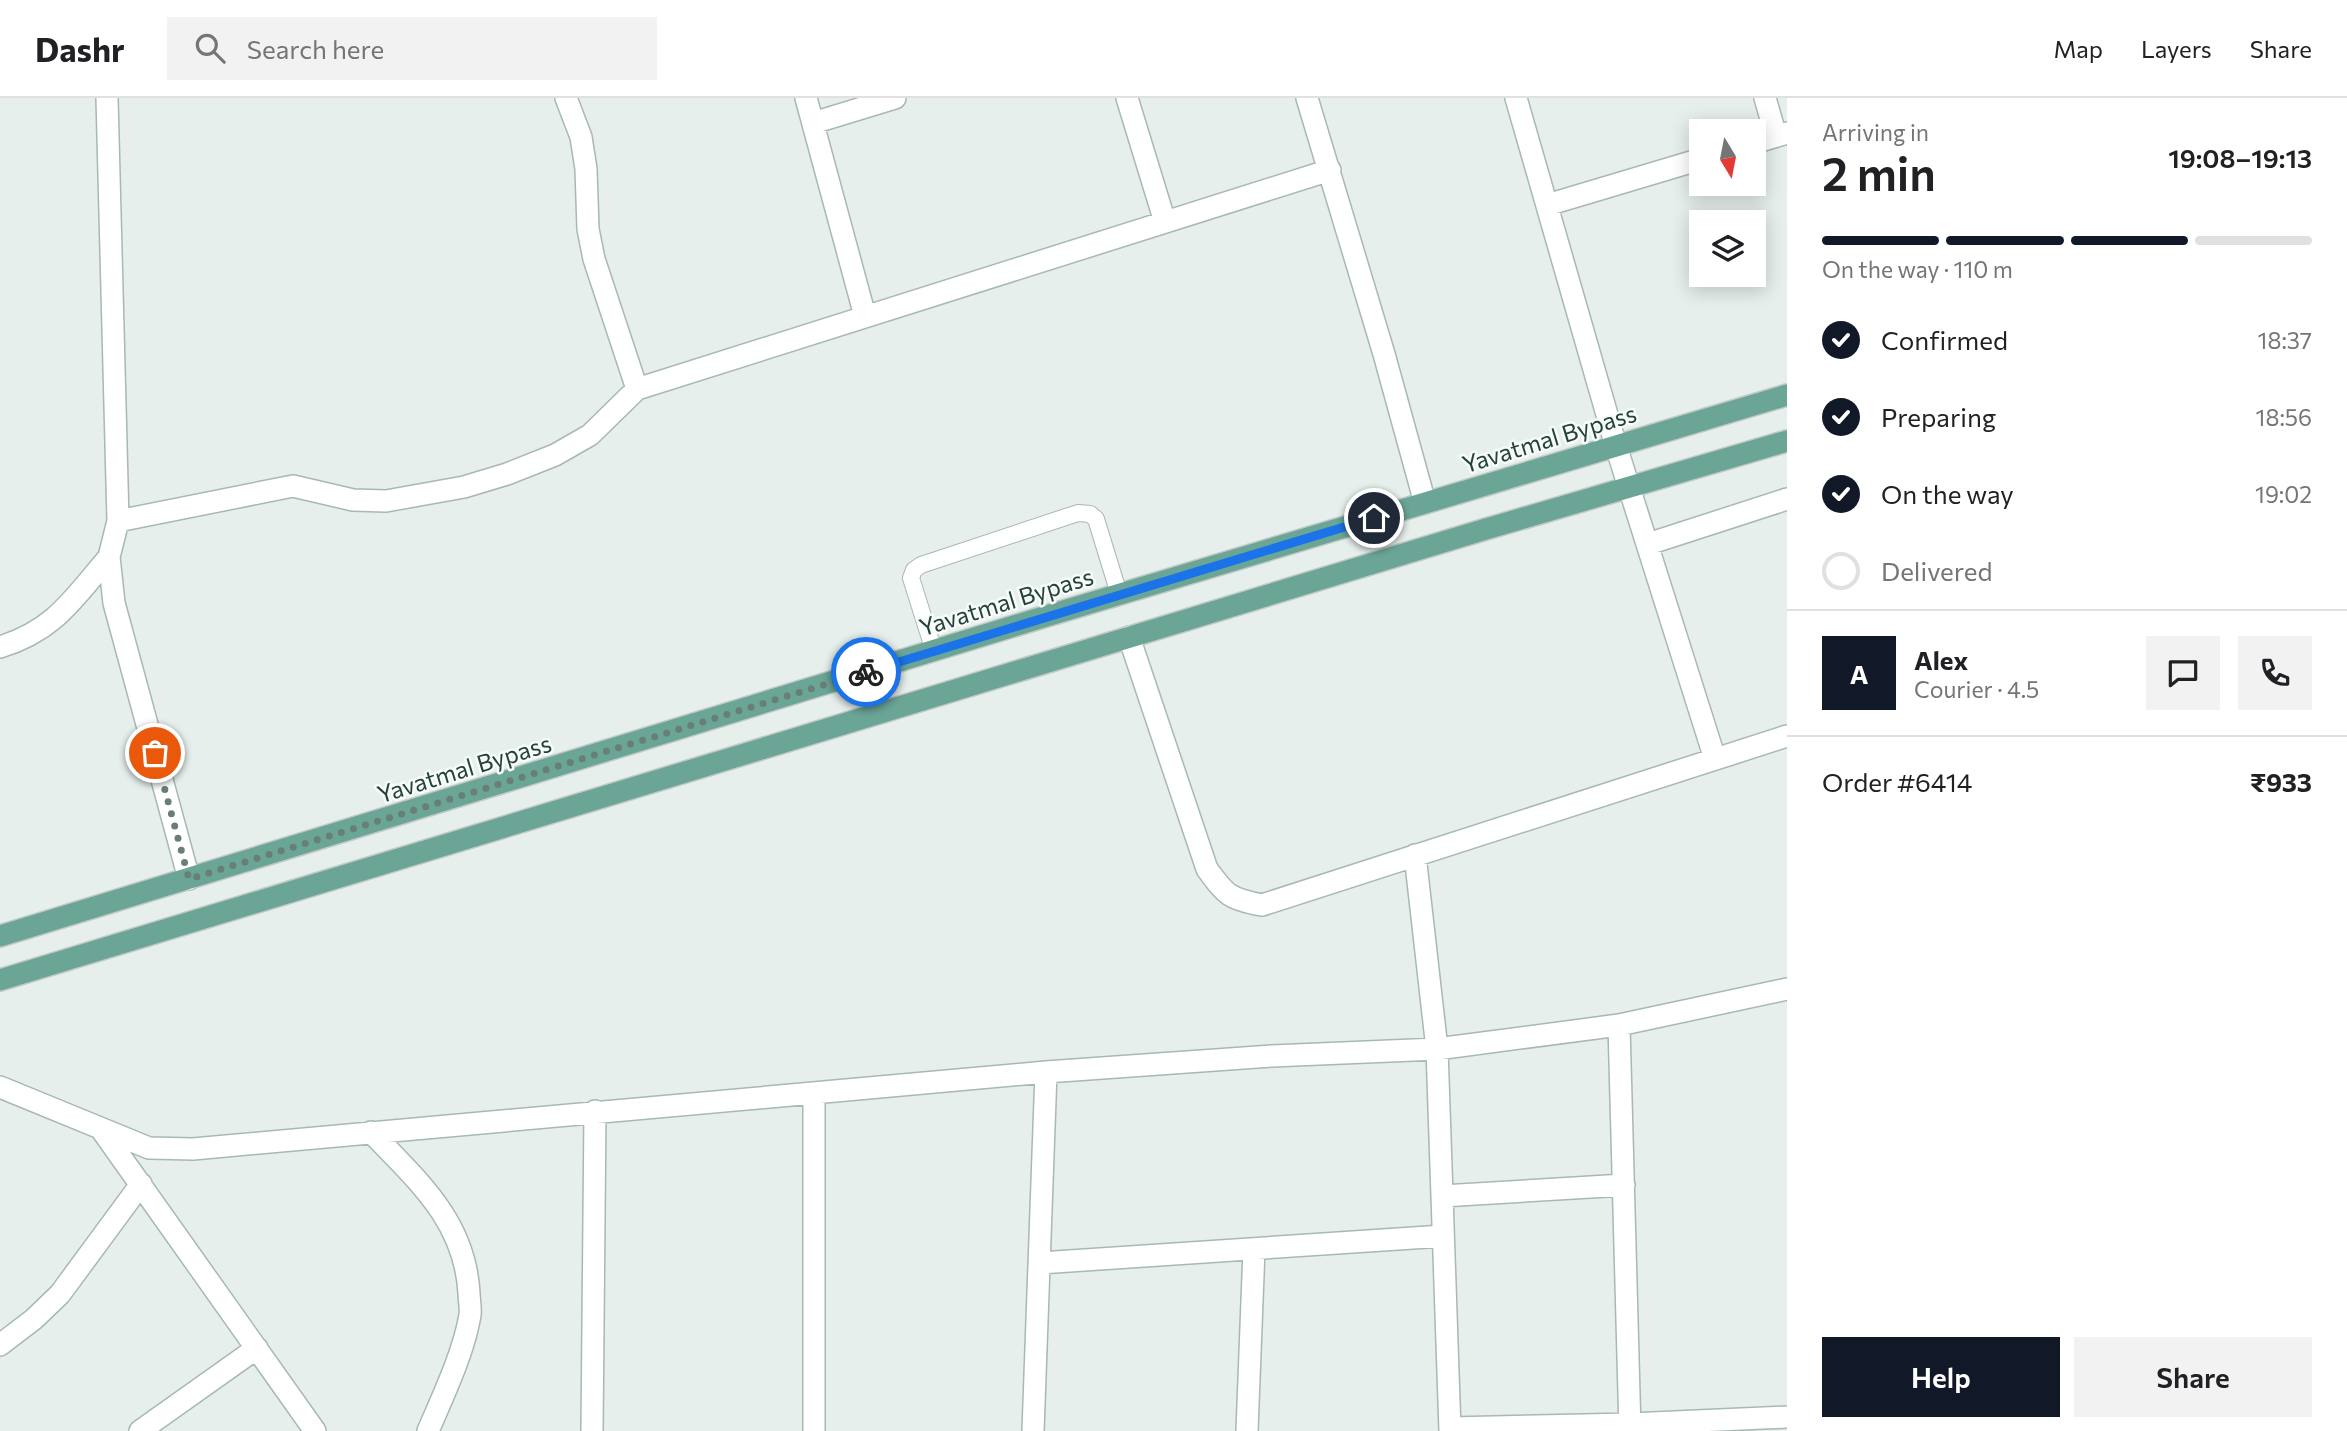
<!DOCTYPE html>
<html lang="en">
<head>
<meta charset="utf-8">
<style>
  :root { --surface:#fff; --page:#f2f2f2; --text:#202124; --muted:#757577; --line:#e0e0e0; --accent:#111827 }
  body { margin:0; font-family:Commissioner,sans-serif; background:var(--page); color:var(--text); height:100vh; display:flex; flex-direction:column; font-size:26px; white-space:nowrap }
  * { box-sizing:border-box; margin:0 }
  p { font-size:23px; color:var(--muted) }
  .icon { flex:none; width:38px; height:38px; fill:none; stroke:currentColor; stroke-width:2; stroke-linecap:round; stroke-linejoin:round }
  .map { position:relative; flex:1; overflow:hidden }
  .sheet { display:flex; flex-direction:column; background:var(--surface); width:560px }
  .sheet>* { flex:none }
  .needle { width:46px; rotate:170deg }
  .controls { position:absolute; left:1689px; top:21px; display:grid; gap:14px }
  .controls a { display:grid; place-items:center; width:77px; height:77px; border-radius:0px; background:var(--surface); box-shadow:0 4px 18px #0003; font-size:35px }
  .pin { position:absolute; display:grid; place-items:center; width:60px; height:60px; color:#fff; margin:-30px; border:4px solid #fff; border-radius:50%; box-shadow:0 2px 7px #0007 }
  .courier { position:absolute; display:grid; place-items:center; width:70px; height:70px; margin:-35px; border:5px solid #1a73e8; border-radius:50%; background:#fff; color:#222; box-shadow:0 2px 9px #0007 }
  .headline em { font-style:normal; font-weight:600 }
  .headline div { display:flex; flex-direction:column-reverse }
  .headline { display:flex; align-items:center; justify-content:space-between; height:119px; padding:0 35px }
  h1 { font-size:46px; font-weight:600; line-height:52px }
  .bar { display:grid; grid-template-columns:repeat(4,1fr); gap:10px 7px; align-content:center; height:84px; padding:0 35px }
  .bar i { height:9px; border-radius:5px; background:var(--line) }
  .bar .current { background:var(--accent) }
  .bar p { grid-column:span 4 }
  .line { display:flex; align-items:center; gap:18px; padding:0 35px; border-top:2px solid var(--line) }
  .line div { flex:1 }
  .round { display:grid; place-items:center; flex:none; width:74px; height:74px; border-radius:0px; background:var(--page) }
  ol { padding:0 35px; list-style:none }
  li { display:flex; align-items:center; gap:21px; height:77px }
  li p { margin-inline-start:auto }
  li .icon { padding:7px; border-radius:50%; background:var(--accent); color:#fff; stroke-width:4 }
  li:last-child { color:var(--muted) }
  li i { width:38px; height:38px; border:4px solid var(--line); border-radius:50% }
  .primary-button { display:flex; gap:14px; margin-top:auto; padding:14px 35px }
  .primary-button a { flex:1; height:80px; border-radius:0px; background:var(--accent); color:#fff; font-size:28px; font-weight:600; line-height:80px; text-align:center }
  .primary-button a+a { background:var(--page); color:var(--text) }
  header { display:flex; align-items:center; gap:42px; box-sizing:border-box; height:98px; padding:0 35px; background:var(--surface); border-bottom:2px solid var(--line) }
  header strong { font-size:33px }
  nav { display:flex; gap:38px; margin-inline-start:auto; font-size:24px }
  .search { width:490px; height:63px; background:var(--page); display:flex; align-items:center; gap:18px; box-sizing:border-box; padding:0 24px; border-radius:0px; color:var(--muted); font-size:26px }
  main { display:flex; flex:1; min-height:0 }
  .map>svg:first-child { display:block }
</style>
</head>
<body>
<header>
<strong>Dashr</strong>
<div class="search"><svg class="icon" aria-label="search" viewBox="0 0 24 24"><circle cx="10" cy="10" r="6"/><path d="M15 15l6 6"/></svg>Search here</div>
<nav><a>Map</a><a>Layers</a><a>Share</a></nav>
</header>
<main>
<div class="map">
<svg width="1787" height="1333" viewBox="0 0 1787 1333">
  <rect width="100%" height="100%" fill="#e6efeb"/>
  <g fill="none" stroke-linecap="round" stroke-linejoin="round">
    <defs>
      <path id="service" d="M 934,553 L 911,480 L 914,472 L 921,467 L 1078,415 L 1090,416 L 1096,421 L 1119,496"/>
      <path id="minor" d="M 107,0 L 118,423 L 109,459 L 114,505 L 189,781
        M 566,0 L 581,39 L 586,71 L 588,131 L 594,161 L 637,291
        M 806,0 L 865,218
        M 1127,0 L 1165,124
        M 1307,0 L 1384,256 L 1425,405
        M 1516,0 L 1616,348 L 1715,661
        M 1765,0 L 1776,38
        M 813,25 L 895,0
        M 1754,45 L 1787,35
        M 1547,107 L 1701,61
        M 118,423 L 293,388 L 353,402 L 386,403 L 464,389 L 507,376 L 555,357 L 590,337 L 637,291 L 1330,72
        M 1648,446 L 1787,401
        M 1129,539 L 1207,771 C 1226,797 1229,801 1262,807 L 1787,638
        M 0,549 C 55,532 73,501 109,459
        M 1415,757 L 1437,951 L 1450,1333
        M 1619,927 L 1630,1333
        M 0,989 L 149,1050 L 193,1051 L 1046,974 L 1272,958 L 1437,951 L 1619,927 L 1787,891
        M 101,1031 L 315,1333
        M 371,1034 C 418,1083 465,1123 469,1195 C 469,1202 471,1210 470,1217 C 464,1254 443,1298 428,1333
        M 1442,1098 L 1624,1087
        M 1040,1165 L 1443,1138
        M 0,1247 L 34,1221 L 60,1196 L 141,1086
        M 1450,1330 L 1630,1326 L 1787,1319
        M 140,1333 L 257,1250
        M 592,1333 L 595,1013
        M 814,1333 L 814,995
        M 1033,1333 L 1046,974
        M 1247,1333 L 1254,1151"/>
      <path id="primary" d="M 0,838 L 1050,517 L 1787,297
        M 0,882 L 1486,431 L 1787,343"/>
    </defs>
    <use href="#service" stroke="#a8b8b2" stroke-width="18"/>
    <use href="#minor" stroke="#a8b8b2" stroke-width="24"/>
    <use href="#primary" stroke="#c2cac8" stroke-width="24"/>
    <use href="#service" stroke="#fff" stroke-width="16"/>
    <use href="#minor" stroke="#fff" stroke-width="21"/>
    <use href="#primary" stroke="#6aa596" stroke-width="21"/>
  </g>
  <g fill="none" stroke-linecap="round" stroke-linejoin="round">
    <path stroke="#687f78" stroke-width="7" stroke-dasharray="0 12.6" d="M 155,655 L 189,781 L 866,574"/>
    <path stroke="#1a73e8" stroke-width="9" d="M 866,574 L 1374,420"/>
  </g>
  <g text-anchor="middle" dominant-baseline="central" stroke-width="5" stroke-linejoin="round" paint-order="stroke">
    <g font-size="24" fill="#24423a" stroke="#f7fbf9">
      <text transform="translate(1549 340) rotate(-17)">Yavatmal Bypass</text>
      <text transform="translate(1006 503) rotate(-17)">Yavatmal Bypass</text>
      <text transform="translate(464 670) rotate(-17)">Yavatmal Bypass</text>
    </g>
  </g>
</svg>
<div class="controls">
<a><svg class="needle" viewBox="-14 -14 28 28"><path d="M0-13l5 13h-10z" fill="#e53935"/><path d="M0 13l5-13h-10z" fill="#757577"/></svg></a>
<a><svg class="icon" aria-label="layers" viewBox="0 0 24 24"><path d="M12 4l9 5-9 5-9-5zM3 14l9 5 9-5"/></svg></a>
</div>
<div class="pin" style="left:155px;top:655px;background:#ea580c"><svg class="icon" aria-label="bag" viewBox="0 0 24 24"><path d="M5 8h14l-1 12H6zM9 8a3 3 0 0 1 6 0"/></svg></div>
<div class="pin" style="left:1374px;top:420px;background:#1f2937"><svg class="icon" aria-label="home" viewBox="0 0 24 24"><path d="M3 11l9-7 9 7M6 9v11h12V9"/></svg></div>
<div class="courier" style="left:866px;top:574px"><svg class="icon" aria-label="bike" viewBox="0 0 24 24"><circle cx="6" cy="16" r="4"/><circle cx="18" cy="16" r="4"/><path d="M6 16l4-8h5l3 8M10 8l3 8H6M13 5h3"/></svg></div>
</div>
<section class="sheet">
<div class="headline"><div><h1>2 min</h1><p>Arriving in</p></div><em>19:08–19:13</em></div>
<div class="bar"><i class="current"></i><i class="current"></i><i class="current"></i><i></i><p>On the way · 110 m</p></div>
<ol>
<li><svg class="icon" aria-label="check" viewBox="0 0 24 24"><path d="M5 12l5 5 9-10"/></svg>Confirmed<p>18:37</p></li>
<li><svg class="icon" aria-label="check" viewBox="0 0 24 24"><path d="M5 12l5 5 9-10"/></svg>Preparing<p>18:56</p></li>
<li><svg class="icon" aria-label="check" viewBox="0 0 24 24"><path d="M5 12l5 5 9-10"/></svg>On the way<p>19:02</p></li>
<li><i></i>Delivered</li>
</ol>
<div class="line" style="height:126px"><b class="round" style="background:var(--accent);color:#fff">A</b><div><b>Alex</b><p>Courier · 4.5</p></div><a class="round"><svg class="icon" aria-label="chat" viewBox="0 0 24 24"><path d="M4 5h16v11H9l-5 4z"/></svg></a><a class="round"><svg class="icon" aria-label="phone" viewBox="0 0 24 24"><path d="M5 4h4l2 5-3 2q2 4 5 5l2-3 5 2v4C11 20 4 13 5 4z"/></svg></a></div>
<div class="line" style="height:91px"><div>Order #6414</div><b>₹933</b></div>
<div class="primary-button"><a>Help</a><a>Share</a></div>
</section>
</main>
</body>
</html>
